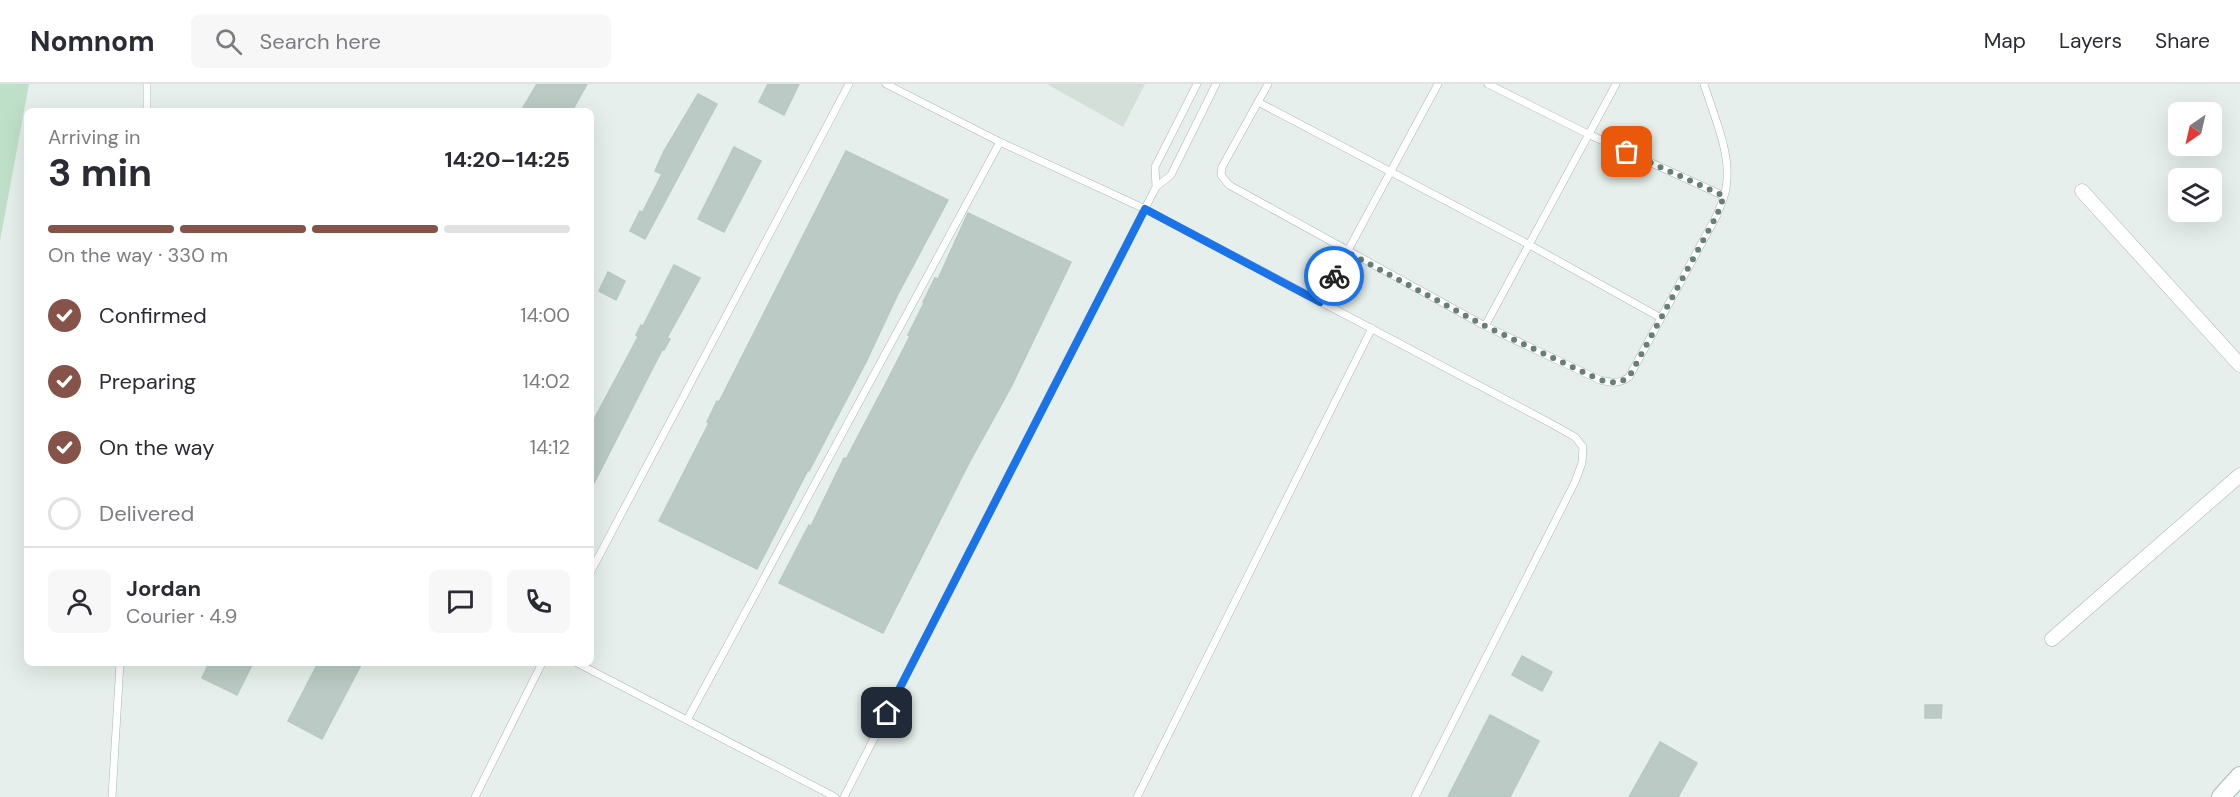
<!DOCTYPE html>
<html lang="en">
<head>
<meta charset="utf-8">
<style>
  :root { --surface:#fff; --page:#f7f7f7; --text:#2b2b33; --muted:#7c7c81; --line:#e1e1e2; --accent:#855347 }
  body { margin:0; font-family:"DM Sans",sans-serif; background:var(--page); color:var(--text); height:100vh; display:flex; flex-direction:column; font-size:22px; white-space:nowrap }
  * { box-sizing:border-box; margin:0 }
  p { font-size:20px; color:var(--muted) }
  .icon { flex:none; width:33px; height:33px; fill:none; stroke:currentColor; stroke-width:2; stroke-linecap:round; stroke-linejoin:round }
  .map { position:relative; flex:1; overflow:hidden }
  .drawer { position:absolute; left:24px; top:24px; width:570px; height:558px; display:flex; flex-direction:column; background:var(--surface); border-radius:9px; box-shadow:0 6px 24px #0002 }
  .drawer>* { flex:none }
  .needle { width:39px; rotate:214deg }
  .buttons { position:absolute; left:2168px; top:18px; display:grid; gap:12px }
  .buttons a { display:grid; place-items:center; width:54px; height:54px; border-radius:9px; background:var(--surface); box-shadow:0 6px 24px #0002; font-size:30px }
  .pin { position:absolute; display:grid; place-items:center; width:51px; height:51px; color:#fff; margin:-26px; border-radius:12px; box-shadow:0 3px 9px #0006 }
  .courier { position:absolute; display:grid; place-items:center; width:60px; height:60px; margin:-30px; border:4px solid #1a73e8; border-radius:50%; background:#fff; color:#222; box-shadow:0 2px 8px #0007 }
  .headline em { font-style:normal; font-weight:700 }
  .headline div { display:flex; flex-direction:column-reverse }
  .headline { display:flex; align-items:center; justify-content:space-between; height:102px; padding:0 24px }
  h1 { font-size:39px; font-weight:700; line-height:45px }
  .bar { display:grid; grid-template-columns:repeat(4,1fr); gap:9px 6px; align-content:center; height:72px; padding:0 24px }
  .bar i { height:8px; border-radius:4px; background:var(--line) }
  .bar .active { background:var(--accent) }
  .bar p { grid-column:span 4 }
  .line { display:flex; align-items:center; gap:15px; padding:0 24px; border-top:2px solid var(--line) }
  .line div { flex:1 }
  .round { display:grid; place-items:center; flex:none; width:63px; height:63px; border-radius:9px; background:var(--page) }
  ol { padding:0 24px; list-style:none }
  li { display:flex; align-items:center; gap:18px; height:66px }
  li p { margin-inline-start:auto }
  li .icon { padding:6px; border-radius:50%; background:var(--accent); color:#fff; stroke-width:4 }
  li:last-child { color:var(--muted) }
  li i { width:33px; height:33px; border:3px solid var(--line); border-radius:50% }
  header { display:flex; align-items:center; gap:36px; box-sizing:border-box; height:84px; padding:0 30px; background:var(--surface); border-bottom:2px solid var(--line) }
  header strong { font-size:28px }
  nav { display:flex; gap:33px; margin-inline-start:auto; font-size:21px }
  .search { width:420px; height:54px; background:var(--page); display:flex; align-items:center; gap:15px; box-sizing:border-box; padding:0 21px; border-radius:9px; color:var(--muted); font-size:22px }
  .map>svg:first-child { display:block }
</style>
</head>
<body>
<header>
<strong>Nomnom</strong>
<div class="search"><svg class="icon" aria-label="search" viewBox="0 0 24 24"><circle cx="10" cy="10" r="6"/><path d="M15 15l6 6"/></svg>Search here</div>
<nav><a>Map</a><a>Layers</a><a>Share</a></nav>
</header>
<div class="map">
<svg width="2240" height="713" viewBox="0 0 2240 713">
  <rect width="100%" height="100%" fill="#e6efeb"/>
  <path fill="#d4dfda" d="M 1047,0 L 1145,0 L 1123,43 Z"/>
  <path fill="#bfe0c8" d="M 0,0 L 29,0 L 0,157 Z"/>
  <path fill="#bbcac4" stroke="#b8c9c2" stroke-width="1.5" d="M 537,0 L 587,0 L 572,27 L 521,27 Z
    M 768,0 L 799,0 L 784,31 L 759,18 Z
    M 698,10 L 717,20 L 645,155 L 630,147 L 640,127 L 642,129 L 662,90 L 655,87 L 664,67 Z
    M 734,63 L 761,77 L 724,148 L 698,135 Z
    M 846,67 L 948,116 L 898,210 L 866,278 L 809,387 L 808,386 L 757,485 L 659,437 L 709,339 L 707,338 L 717,317 L 719,318 Z
    M 968,129 L 1071,178 L 1011,303 L 969,379 L 883,549 L 779,499 L 809,441 L 811,442 L 844,374 L 846,375 L 887,297 L 910,252 L 908,251 L 924,219 L 923,218 L 935,194 L 938,195 Z
    M 674,181 L 700,194 L 667,254 L 670,255 L 664,266 L 662,266 L 591,405 L 591,341 L 638,253 L 636,251 L 641,241 L 643,242 Z
    M 608,188 L 625,197 L 616,216 L 599,207 Z
    M 1522,572 L 1552,588 L 1542,607 L 1512,591 Z
    M 209,579 L 253,579 L 237,611 L 202,594 Z
    M 318,579 L 362,579 L 322,655 L 288,637 Z
    M 1925,621 L 1942,621 L 1941,634 L 1925,634 Z
    M 1490,631 L 1539,657 L 1510,713 L 1448,713 Z
    M 1660,658 L 1697,679 L 1678,713 L 1629,713 Z"/>
  <g fill="none" stroke-linecap="round" stroke-linejoin="round">
    <defs>
      <path id="lane" d="M 147,0 L 147,27
        M 886,0 L 1000,58 L 1145,125 L 1552,340 L 1575,353 L 1583,363 L 1582,379 L 1575,398 L 1415,713
        M 1268,0 L 1222,83 L 1221,91 L 1229,101 L 1485,242 L 1600,296 C 1612,299 1619,300 1629,293 L 1717,131 C 1720,122 1725,113 1726,104 C 1732,70 1714,33 1704,0
        M 1488,0 L 1588,50 L 1724,112
        M 1258,18 L 1528,160 L 1661,234
        M 1156,103 L 1155,83 L 1197,0
        M 1320,218 L 1438,0
        M 1485,242 L 1616,0
        M 591,487 L 849,0
        M 577,579 L 835,713
        M 687,636 L 1000,58
        M 112,713 L 120,579
        M 475,713 L 542,579
        M 844,713 L 1156,103 L 1171,91 L 1216,0
        M 1137,713 L 1372,244"/>
      <path id="street" d="M 2082,107 L 2240,281
        M 2052,555 L 2240,391"/>
      <path id="secondary" d="M 2221,713 L 2240,692"/>
    </defs>
    <use href="#lane" stroke="#a8b8b2" stroke-width="8"/>
    <use href="#street" stroke="#a8b8b2" stroke-width="15"/>
    <use href="#secondary" stroke="#a4bbb3" stroke-width="20"/>
    <use href="#lane" stroke="#fff" stroke-width="7"/>
    <use href="#street" stroke="#fff" stroke-width="14"/>
    <use href="#secondary" stroke="#fff" stroke-width="18"/>
  </g>
  <g fill="none" stroke-linecap="round" stroke-linejoin="round">
    <path stroke="#687f78" stroke-width="6" stroke-dasharray="0 10.8" d="M 1334,192 L 1347,168 L 1485,242 L 1600,296 C 1612,299 1619,300 1629,293 L 1717,131 L 1724,112 L 1627,68"/>
    <path stroke="#1a73e8" stroke-width="8" d="M 887,629 L 1145,125 L 1320,218 L 1334,192"/>
  </g>
</svg>
<div class="buttons">
<a><svg class="needle" viewBox="-14 -14 28 28"><path d="M0-13l5 13h-10z" fill="#e53935"/><path d="M0 13l5-13h-10z" fill="#7c7c81"/></svg></a>
<a><svg class="icon" aria-label="layers" viewBox="0 0 24 24"><path d="M12 4l9 5-9 5-9-5zM3 14l9 5 9-5"/></svg></a>
</div>
<div class="pin" style="left:1627px;top:68px;background:#ea580c"><svg class="icon" aria-label="bag" viewBox="0 0 24 24"><path d="M5 8h14l-1 12H6zM9 8a3 3 0 0 1 6 0"/></svg></div>
<div class="pin" style="left:887px;top:629px;background:#1f2937"><svg class="icon" aria-label="home" viewBox="0 0 24 24"><path d="M3 11l9-7 9 7M6 9v11h12V9"/></svg></div>
<div class="courier" style="left:1334px;top:192px"><svg class="icon" aria-label="bike" viewBox="0 0 24 24"><circle cx="6" cy="16" r="4"/><circle cx="18" cy="16" r="4"/><path d="M6 16l4-8h5l3 8M10 8l3 8H6M13 5h3"/></svg></div>
<section class="drawer">
<div class="headline"><div><h1>3 min</h1><p>Arriving in</p></div><em>14:20–14:25</em></div>
<div class="bar"><i class="active"></i><i class="active"></i><i class="active"></i><i></i><p>On the way · 330 m</p></div>
<ol>
<li><svg class="icon" aria-label="check" viewBox="0 0 24 24"><path d="M5 12l5 5 9-10"/></svg>Confirmed<p>14:00</p></li>
<li><svg class="icon" aria-label="check" viewBox="0 0 24 24"><path d="M5 12l5 5 9-10"/></svg>Preparing<p>14:02</p></li>
<li><svg class="icon" aria-label="check" viewBox="0 0 24 24"><path d="M5 12l5 5 9-10"/></svg>On the way<p>14:12</p></li>
<li><i></i>Delivered</li>
</ol>
<div class="line" style="height:108px"><a class="round"><svg class="icon" aria-label="person" viewBox="0 0 24 24"><circle cx="12" cy="8" r="4"/><path d="M4 21q1-7 8-7t8 7"/></svg></a><div><b>Jordan</b><p>Courier · 4.9</p></div><a class="round"><svg class="icon" aria-label="chat" viewBox="0 0 24 24"><path d="M4 5h16v11H9l-5 4z"/></svg></a><a class="round"><svg class="icon" aria-label="phone" viewBox="0 0 24 24"><path d="M5 4h4l2 5-3 2q2 4 5 5l2-3 5 2v4C11 20 4 13 5 4z"/></svg></a></div>
</section>
</div>
</body>
</html>
